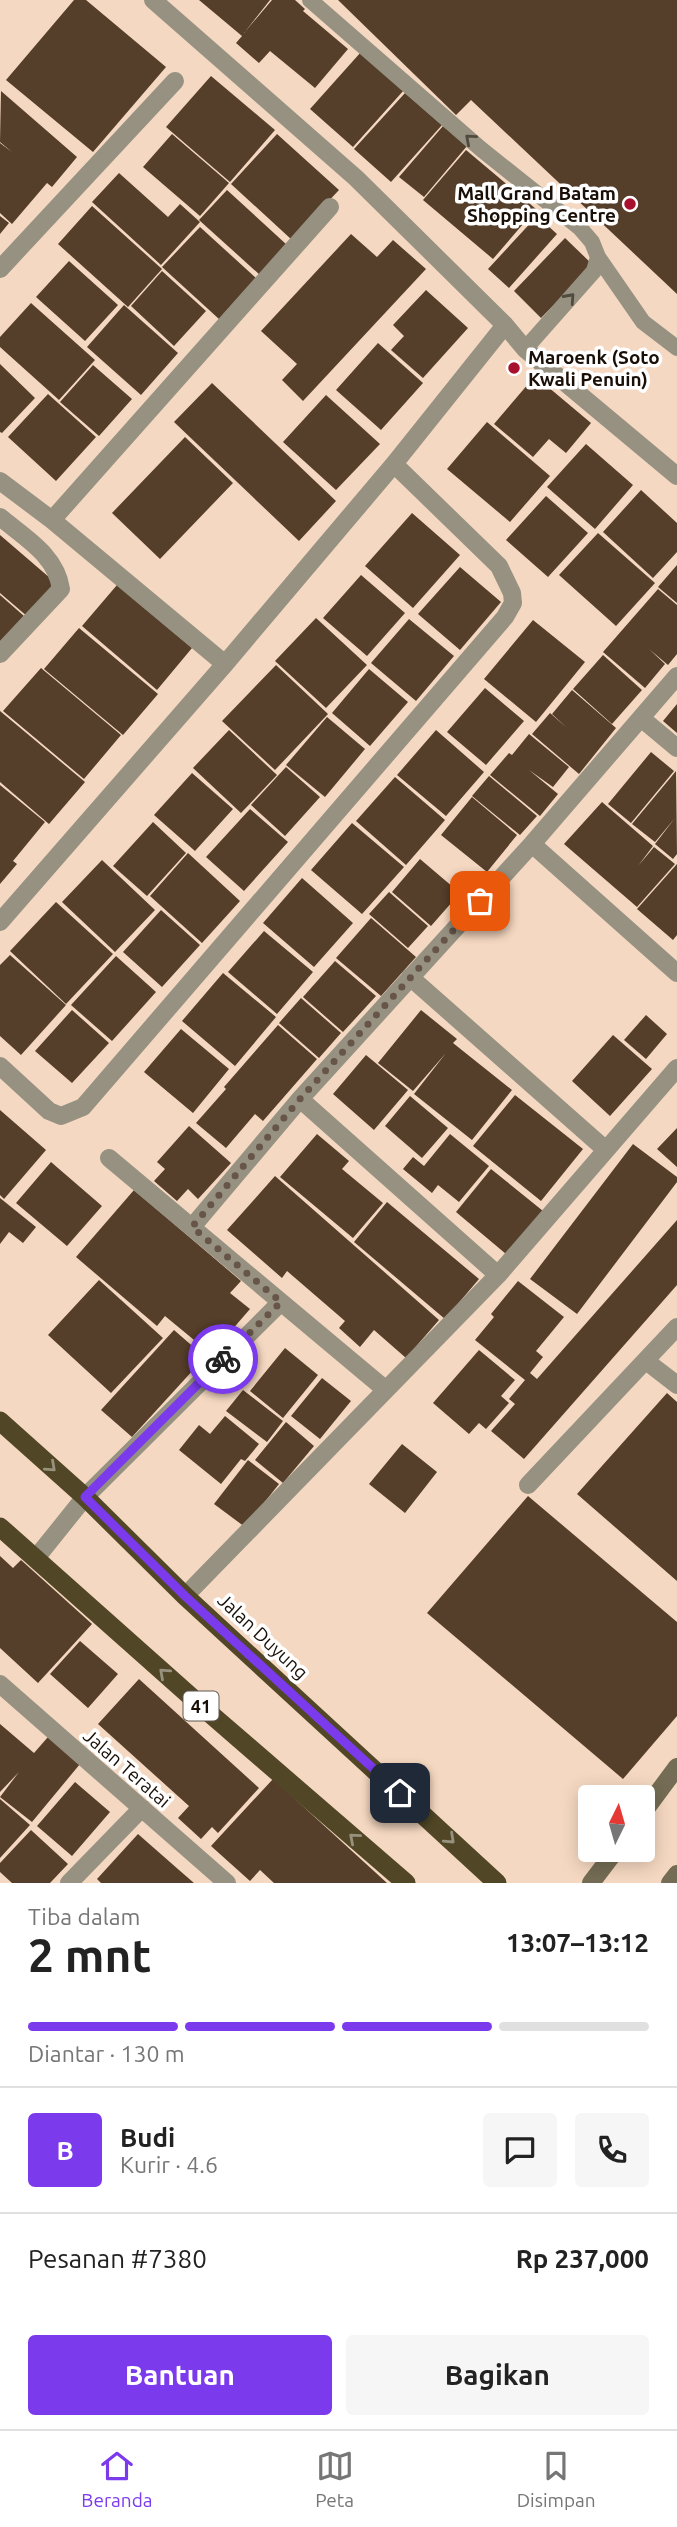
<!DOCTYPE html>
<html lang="id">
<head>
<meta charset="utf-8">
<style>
  :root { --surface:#fff; --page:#f6f6f6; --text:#222; --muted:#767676; --line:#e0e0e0; --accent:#7c3aed }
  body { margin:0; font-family:Ubuntu,sans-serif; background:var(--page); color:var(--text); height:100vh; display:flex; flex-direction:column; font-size:26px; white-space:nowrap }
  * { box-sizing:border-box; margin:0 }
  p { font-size:23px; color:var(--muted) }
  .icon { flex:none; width:38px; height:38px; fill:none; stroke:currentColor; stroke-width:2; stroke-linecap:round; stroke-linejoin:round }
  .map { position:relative; height:1883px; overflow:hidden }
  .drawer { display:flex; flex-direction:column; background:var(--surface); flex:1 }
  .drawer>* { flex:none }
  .needle { width:46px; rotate:5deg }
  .tools { position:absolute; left:578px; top:1785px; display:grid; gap:14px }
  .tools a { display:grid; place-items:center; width:77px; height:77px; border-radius:7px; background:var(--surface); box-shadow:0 4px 18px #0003; font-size:35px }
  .pin { position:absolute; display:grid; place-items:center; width:60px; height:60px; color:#fff; margin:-30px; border-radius:14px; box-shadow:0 4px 10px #0006 }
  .courier { position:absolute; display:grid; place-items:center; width:70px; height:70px; margin:-35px; border:5px solid #7c3aed; border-radius:50%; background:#fff; color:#222; box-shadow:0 2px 9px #0007 }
  .head em { font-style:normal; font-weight:700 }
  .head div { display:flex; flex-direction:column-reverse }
  .head { display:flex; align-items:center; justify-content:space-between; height:119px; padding:0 28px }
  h1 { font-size:46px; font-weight:700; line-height:52px }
  .bar { display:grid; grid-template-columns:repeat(4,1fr); gap:10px 7px; align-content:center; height:84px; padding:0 28px }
  .bar i { height:9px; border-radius:5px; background:var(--line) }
  .bar .active { background:var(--accent) }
  .bar p { grid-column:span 4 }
  .line { display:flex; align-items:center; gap:18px; padding:0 28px; border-top:2px solid var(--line) }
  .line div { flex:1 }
  .round { display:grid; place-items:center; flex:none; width:74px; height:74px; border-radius:7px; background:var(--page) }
  .button { display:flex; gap:14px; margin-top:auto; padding:14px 28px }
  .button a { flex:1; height:80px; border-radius:7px; background:var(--accent); color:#fff; font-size:28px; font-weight:700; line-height:80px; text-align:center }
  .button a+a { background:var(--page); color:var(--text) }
  .menu { display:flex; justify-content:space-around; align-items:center; height:98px; border-top:2px solid var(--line); background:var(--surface); font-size:19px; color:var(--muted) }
  .menu a { display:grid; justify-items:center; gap:4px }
  .menu .active { color:var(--accent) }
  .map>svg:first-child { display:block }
</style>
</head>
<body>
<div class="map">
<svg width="677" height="1883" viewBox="0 0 677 1883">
  <rect width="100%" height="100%" fill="#f5d8c1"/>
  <path fill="#553e2a" d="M 74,0 L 86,0 L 166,67 L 93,152 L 6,80 Z
    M 199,0 L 270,0 L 244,33 L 272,0 L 295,0 L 305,9 L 303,11 L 348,49 L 315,88 L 270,51 L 259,63 L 236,43 L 242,36 Z
    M 338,0 L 677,0 L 677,294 L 471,100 L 456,115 Z
    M 361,52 L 404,90 L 353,147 L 310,109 Z
    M 211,76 L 275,130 L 230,182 L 166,127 Z
    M 1,91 L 77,157 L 52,187 L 47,183 L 12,224 L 0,213 L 0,143 L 12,152 L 0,142 Z
    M 405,93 L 442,125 L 391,182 L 354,149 Z
    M 443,126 L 467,146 L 424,197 L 399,177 Z
    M 172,134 L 229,183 L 200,216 L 143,167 Z
    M 277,134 L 339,190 L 292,240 L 231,184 Z
    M 466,150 L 536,209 L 493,259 L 423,200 Z
    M 119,173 L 168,217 L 180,204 L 200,222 L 161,265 L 92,202 Z
    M 227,190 L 287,245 L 260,275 L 199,220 Z
    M 92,206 L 162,269 L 128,307 L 58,244 Z
    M 0,216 L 9,223 L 0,234 Z
    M 537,216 L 557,234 L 509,288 L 488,269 Z
    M 200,227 L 256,278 L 219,319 L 162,267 Z
    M 351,234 L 377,257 L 393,240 L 426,269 L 303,401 L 282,380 L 297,364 L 261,331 Z
    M 565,238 L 593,265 L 541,318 L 514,291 Z
    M 69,261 L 118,305 L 85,341 L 36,297 Z
    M 162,271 L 206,311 L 174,346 L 131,306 Z
    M 426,290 L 468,328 L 423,378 L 391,350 L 404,336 L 393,325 Z
    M 31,303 L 95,360 L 59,400 L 0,347 L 0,337 Z
    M 124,305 L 178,353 L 141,395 L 87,347 Z
    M 378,343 L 423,383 L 381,430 L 336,390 Z
    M 0,364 L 35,398 L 2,433 L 0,432 Z
    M 93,365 L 132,399 L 99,436 L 60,402 Z
    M 535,376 L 591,423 L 566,453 L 549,439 L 533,457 L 494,424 Z
    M 212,383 L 336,501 L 299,541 L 174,422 Z
    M 48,394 L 96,437 L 56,481 L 8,437 Z
    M 326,395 L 380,444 L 336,490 L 283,442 Z
    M 487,422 L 550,476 L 510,522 L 447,469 Z
    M 185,437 L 233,483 L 160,559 L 112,513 Z
    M 586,444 L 633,485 L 595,529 L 547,487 Z
    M 641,490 L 677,523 L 677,552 L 653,578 L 603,532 Z
    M 546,496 L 588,533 L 548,577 L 506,540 Z
    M 412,513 L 460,555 L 413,608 L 365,566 Z
    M 598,533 L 655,583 L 616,626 L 559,575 Z
    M 0,535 L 57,584 L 28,617 L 0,593 Z
    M 677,565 L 677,603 L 658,587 Z
    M 460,567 L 501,602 L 460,650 L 418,614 Z
    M 361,575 L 405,613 L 367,656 L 323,618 Z
    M 117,585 L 192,648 L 157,690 L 82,626 Z
    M 658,589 L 677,605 L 677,654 L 668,665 L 649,649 L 665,664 L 645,688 L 603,652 Z
    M 0,595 L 24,616 L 2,642 L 0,641 Z
    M 316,618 L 367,665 L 326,708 L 275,661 Z
    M 409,619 L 454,656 L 416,701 L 371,663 Z
    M 533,620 L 585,662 L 536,722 L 484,679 Z
    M 79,628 L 158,694 L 123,735 L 44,669 Z
    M 603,655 L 642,690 L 612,724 L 573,689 Z
    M 276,665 L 328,714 L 275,770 L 222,721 Z
    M 41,668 L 121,735 L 84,779 L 3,711 Z
    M 369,669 L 408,702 L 370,746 L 332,713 Z
    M 485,688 L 524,721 L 486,765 L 447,732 Z
    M 572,690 L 616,728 L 579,774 L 532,734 L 550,713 L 567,728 L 552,714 Z
    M 677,704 L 677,733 L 663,721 Z
    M 0,711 L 85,782 L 49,824 L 0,782 Z
    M 327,717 L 365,749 L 325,797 L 286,765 Z
    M 229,730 L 277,775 L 241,813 L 193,768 Z
    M 436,730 L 484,772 L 446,816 L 397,775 Z
    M 529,734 L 569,767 L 553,787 L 529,770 L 558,794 L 540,816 L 490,775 L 509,753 L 512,755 Z
    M 651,752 L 674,771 L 631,823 L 608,804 Z
    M 286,767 L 320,797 L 285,836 L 251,805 Z
    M 676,771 L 677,854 L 673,859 L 655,844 L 675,818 L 655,842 L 632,824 Z
    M 192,773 L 233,809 L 195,851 L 154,815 Z
    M 489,776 L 537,816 L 520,835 L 472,796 Z
    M 395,777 L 445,820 L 406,865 L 356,821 Z
    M 0,785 L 45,822 L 13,861 L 17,864 L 0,884 Z
    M 472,797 L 517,835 L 487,872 L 441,835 Z
    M 602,802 L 653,846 L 638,866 L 654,847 L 675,864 L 637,907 L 564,844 Z
    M 250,809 L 288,842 L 244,891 L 206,857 Z
    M 153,822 L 186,853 L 147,896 L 113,866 Z
    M 352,823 L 404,867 L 362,914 L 311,870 Z
    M 188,853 L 240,901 L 202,943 L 150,896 Z
    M 420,859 L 460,893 L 431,926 L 392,892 Z
    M 102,860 L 155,910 L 115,952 L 62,902 Z
    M 677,864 L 677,935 L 673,940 L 637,909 Z
    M 302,878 L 353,923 L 314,967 L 263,923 Z
    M 389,892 L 428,926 L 408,948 L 369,914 Z
    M 56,902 L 113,954 L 66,1004 L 10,951 Z
    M 161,910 L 200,945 L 162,987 L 123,952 Z
    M 371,918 L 416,957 L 381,996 L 336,958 Z
    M 264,931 L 313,972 L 277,1014 L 228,972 Z
    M 10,955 L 66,1005 L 21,1055 L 0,1036 L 0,965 Z
    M 116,956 L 156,992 L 112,1041 L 71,1005 Z
    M 335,961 L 376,996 L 343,1032 L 303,997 Z
    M 223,973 L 276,1017 L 235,1066 L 182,1021 Z
    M 301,998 L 341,1033 L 319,1058 L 279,1023 Z
    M 72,1010 L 109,1043 L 72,1083 L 35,1051 Z
    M 421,1010 L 457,1039 L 453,1043 L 512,1090 L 472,1140 L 414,1094 L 446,1053 L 413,1091 L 378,1063 Z
    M 646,1015 L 667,1034 L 646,1059 L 624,1040 Z
    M 278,1025 L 317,1059 L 263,1121 L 255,1114 L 226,1148 L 196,1123 L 226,1089 L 224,1087 Z
    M 181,1029 L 229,1069 L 193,1113 L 144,1072 Z
    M 613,1035 L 652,1069 L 610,1116 L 572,1081 Z
    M 366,1055 L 408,1090 L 374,1130 L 333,1094 Z
    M 515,1095 L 583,1149 L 541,1201 L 473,1146 Z
    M 410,1096 L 448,1128 L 422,1158 L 385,1126 Z
    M 0,1110 L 46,1150 L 4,1199 L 0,1195 Z
    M 189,1126 L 231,1163 L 198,1199 L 188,1189 L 177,1201 L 154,1181 L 165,1169 L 157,1162 Z
    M 677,1128 L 677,1167 L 657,1149 Z
    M 317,1134 L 349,1161 L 342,1169 L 383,1203 L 353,1238 L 280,1177 Z
    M 450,1134 L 489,1166 L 459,1202 L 438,1185 L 432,1193 L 403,1169 L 413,1157 L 424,1166 Z
    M 633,1144 L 677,1177 L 677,1182 L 577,1314 L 530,1279 Z
    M 51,1162 L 102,1206 L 67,1246 L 16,1203 Z
    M 491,1169 L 543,1211 L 506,1254 L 456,1212 Z
    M 275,1176 L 439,1320 L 406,1358 L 374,1330 L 360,1347 L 339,1328 L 345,1321 L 287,1271 L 282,1278 L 227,1230 Z
    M 134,1190 L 241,1281 L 230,1293 L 250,1309 L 211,1354 L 165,1316 L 157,1326 L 76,1257 Z
    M 0,1198 L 36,1227 L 23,1243 L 9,1232 L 0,1244 Z
    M 387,1202 L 479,1279 L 445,1319 L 354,1242 Z
    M 677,1220 L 677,1285 L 524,1459 L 491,1431 L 515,1404 L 509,1399 L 525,1380 L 475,1340 L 494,1317 L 491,1314 L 518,1281 L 564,1317 L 536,1351 L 543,1357 L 530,1373 L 537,1379 Z
    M 99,1280 L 163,1338 L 111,1393 L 48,1335 Z
    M 174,1330 L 205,1357 L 132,1437 L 101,1410 Z
    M 285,1348 L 318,1375 L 283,1418 L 250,1391 Z
    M 479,1350 L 515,1380 L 501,1396 L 509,1403 L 486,1429 L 479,1423 L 469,1434 L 433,1403 Z
    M 322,1378 L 351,1401 L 320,1439 L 291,1416 Z
    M 243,1390 L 283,1421 L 267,1442 L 226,1411 Z
    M 667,1393 L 677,1402 L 677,1581 L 577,1494 Z
    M 225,1416 L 259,1444 L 245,1461 L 241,1459 L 221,1484 L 179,1450 L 199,1425 L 210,1434 Z
    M 286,1422 L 314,1446 L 283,1483 L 255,1460 Z
    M 402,1444 L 437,1472 L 405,1513 L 369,1484 Z
    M 248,1460 L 279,1484 L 245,1527 L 214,1504 Z
    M 528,1496 L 677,1622 L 677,1716 L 623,1779 L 427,1613 Z
    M 0,1556 L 13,1568 L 21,1560 L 92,1624 L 38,1683 L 0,1648 Z
    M 80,1641 L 118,1674 L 88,1708 L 50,1674 Z
    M 139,1679 L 259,1788 L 218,1833 L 212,1827 L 201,1839 L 178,1818 L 189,1806 L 98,1724 Z
    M 0,1724 L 34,1753 L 48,1737 L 80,1764 L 32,1822 L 0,1797 L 19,1772 L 0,1792 Z
    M 273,1779 L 387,1883 L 274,1883 L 260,1870 L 250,1881 L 211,1846 Z
    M 75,1782 L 110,1812 L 72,1856 L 37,1826 Z
    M 0,1799 L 30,1825 L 0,1858 Z
    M 31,1830 L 68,1864 L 50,1883 L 12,1883 L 0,1872 L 0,1863 Z
    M 138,1834 L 179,1870 L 194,1883 L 101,1883 L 97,1879 Z"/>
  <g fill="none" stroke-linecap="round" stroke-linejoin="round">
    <path stroke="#969181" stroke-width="16" d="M 310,0 L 481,149 L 580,228 L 592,242 L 598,257 L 594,271 L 525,349
      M 598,257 L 643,322 L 677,348"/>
    <path stroke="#969181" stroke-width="18" d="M 153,0 L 356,178 L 505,325 L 525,349 L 677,476
      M 0,269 L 175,81
      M 0,481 L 52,520 L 225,664
      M 0,517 C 25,538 56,555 61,589 L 0,654
      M 52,520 L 330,207
      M 641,718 L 677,748
      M 532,844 L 677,973
      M 0,922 L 225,664 L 394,464 L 505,325
      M 410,977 L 606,1150
      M 0,1066 L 49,1111 L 61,1116 L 83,1107 L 505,617 L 513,603 L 512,593 L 499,566 L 394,464
      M 300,1099 L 498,1275
      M 109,1158 L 386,1390
      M 192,1227 L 300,1099 L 532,844 L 677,676
      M 646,1361 L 677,1385
      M 528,1485 L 677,1327
      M 36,1558 L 85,1497 L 281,1302
      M 185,1596 L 498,1275 L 677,1068
      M 0,1684 L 227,1883
      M 69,1883 L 142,1808"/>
    <path stroke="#746c54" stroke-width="18" d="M 642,1814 L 677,1767
      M 591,1883 L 616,1850
      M 670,1883 L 677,1874"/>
    <path stroke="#514726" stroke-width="19" d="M 0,1421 L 85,1497 L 185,1596 L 497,1883
      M 0,1527 L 207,1711 L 406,1883"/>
  </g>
  <defs><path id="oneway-chevron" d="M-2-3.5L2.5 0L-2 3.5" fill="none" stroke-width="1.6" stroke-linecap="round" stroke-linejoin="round" transform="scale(1.75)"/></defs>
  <g stroke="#514a3e">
    <use href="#oneway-chevron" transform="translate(470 139) rotate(-139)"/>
    <use href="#oneway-chevron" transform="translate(570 298) rotate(-48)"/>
  </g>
  <g stroke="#97917d">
    <use href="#oneway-chevron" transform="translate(51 1467) rotate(42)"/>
    <use href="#oneway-chevron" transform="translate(164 1673) rotate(-138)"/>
    <use href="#oneway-chevron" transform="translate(354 1838) rotate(-139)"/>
    <use href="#oneway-chevron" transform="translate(450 1839) rotate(43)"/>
  </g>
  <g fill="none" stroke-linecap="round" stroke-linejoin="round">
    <path stroke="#665548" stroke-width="7" stroke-dasharray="0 12.6" d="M 223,1359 L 281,1302 L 192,1227 L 300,1099 L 480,901"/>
    <path stroke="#7c3aed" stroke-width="9" d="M 223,1359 L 85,1497 L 185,1596 L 400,1793"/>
  </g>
  <g fill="#a8112e" stroke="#fff" stroke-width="2.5">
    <circle cx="630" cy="204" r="7"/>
    <circle cx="514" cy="368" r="7"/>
  </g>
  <g text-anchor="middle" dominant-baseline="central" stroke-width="7" stroke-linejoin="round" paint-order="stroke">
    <rect fill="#fff" stroke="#5e5751" stroke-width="2" x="183.5" y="1691.5" width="35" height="29" rx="5"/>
    <g font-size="18" font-weight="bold" fill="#190f07">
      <text x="201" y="1706">41</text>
    </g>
    <g font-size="19" font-weight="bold" fill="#190f07" stroke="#fff" text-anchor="end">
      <text x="616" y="193">Mall Grand Batam<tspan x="616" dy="22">Shopping Centre</tspan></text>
      <text x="528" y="357" text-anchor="start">Maroenk (Soto<tspan x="528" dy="22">Kwali Penuin)</tspan></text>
    </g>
    <g font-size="19" fill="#190f07" stroke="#fff">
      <text transform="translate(263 1636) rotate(43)">Jalan Duyung</text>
      <text transform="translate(127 1768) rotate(41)">Jalan Teratai</text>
    </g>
  </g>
</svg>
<div class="tools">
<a><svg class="needle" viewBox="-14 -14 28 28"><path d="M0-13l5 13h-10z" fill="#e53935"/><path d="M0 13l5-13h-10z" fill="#767676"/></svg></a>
</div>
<div class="pin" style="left:480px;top:901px;background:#ea580c"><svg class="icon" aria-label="bag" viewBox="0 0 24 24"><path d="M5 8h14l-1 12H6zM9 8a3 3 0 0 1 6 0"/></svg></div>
<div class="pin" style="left:400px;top:1793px;background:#1f2937"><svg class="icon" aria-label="home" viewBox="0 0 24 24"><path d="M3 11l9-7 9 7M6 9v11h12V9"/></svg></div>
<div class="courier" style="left:223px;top:1359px"><svg class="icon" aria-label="bike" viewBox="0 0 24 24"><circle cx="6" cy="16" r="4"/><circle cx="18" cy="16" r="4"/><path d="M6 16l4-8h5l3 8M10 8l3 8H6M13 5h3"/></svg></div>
</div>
<section class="drawer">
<div class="head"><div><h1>2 mnt</h1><p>Tiba dalam</p></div><em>13:07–13:12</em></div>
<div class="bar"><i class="active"></i><i class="active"></i><i class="active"></i><i></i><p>Diantar · 130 m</p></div>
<div class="line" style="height:126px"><b class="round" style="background:var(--accent);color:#fff">B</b><div><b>Budi</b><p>Kurir · 4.6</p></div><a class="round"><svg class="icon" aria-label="chat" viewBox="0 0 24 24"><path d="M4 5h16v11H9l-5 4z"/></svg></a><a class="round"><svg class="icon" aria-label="phone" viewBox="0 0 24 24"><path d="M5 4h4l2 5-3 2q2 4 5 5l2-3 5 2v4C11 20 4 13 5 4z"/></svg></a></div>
<div class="line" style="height:91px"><div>Pesanan #7380</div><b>Rp 237,000</b></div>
<div class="button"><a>Bantuan</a><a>Bagikan</a></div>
</section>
<nav class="menu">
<a class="active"><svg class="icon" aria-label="home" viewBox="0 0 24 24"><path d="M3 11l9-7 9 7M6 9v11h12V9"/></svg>Beranda</a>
<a><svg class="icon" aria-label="map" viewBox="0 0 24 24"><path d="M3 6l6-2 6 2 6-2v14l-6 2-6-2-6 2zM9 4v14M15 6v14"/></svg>Peta</a>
<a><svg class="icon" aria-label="saved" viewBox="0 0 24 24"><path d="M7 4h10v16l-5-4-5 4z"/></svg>Disimpan</a>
</nav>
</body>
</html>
